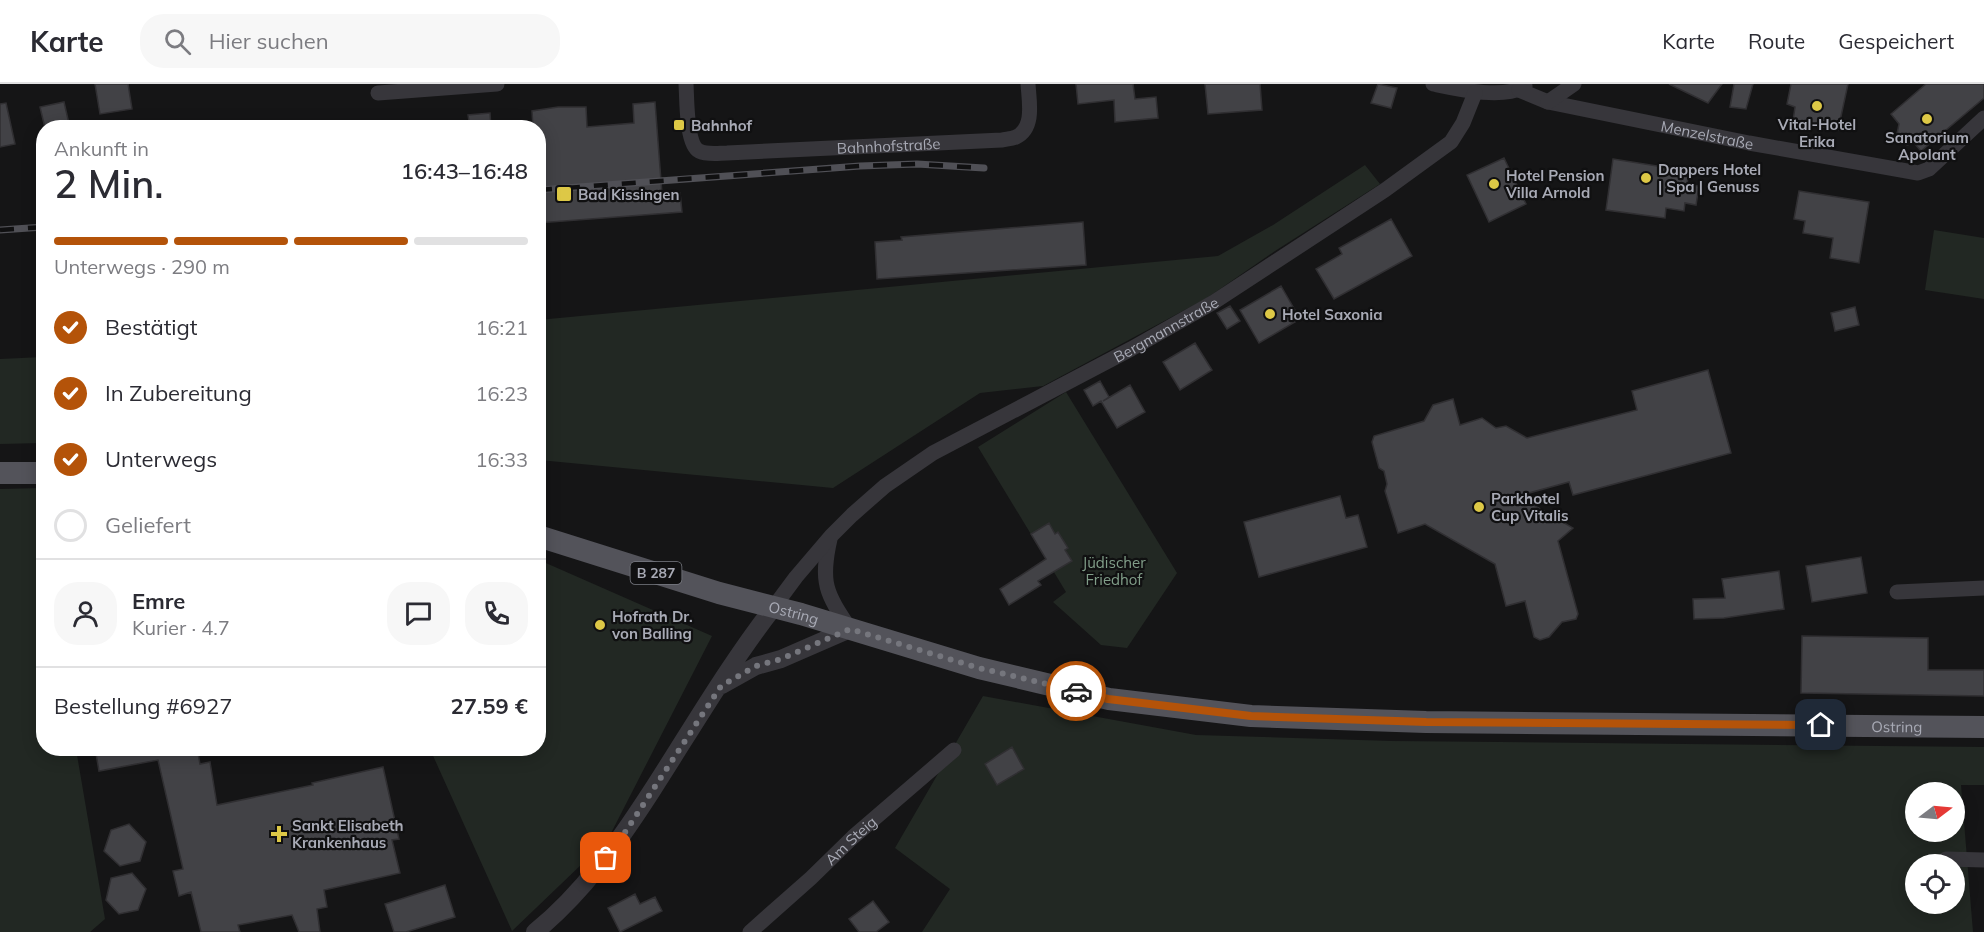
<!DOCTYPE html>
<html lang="de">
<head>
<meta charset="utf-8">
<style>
  :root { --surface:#fff; --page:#f7f7f7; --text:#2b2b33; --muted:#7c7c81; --line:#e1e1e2; --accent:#b45309 }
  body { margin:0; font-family:Mulish,sans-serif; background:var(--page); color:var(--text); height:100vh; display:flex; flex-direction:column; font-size:22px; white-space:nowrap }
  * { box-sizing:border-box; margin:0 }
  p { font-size:20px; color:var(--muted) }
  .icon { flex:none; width:33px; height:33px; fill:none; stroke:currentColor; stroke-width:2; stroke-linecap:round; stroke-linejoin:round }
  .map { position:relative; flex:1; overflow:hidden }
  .sheet { position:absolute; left:36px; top:36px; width:510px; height:636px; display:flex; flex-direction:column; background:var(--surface); border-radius:24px; box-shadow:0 3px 15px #0003 }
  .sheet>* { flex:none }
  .needle { width:39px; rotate:74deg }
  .controls { position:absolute; left:1905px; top:698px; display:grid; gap:12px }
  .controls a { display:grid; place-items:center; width:60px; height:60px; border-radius:50%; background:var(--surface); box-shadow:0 3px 15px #0003; font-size:30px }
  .pin { position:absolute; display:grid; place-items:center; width:51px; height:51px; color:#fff; margin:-26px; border-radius:12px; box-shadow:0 3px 9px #0006 }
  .courier { position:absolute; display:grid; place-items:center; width:60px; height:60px; margin:-30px; border:4px solid #b45309; border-radius:50%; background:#fff; color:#222; box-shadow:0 2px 8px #0007 }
  .headline em { font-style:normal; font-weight:600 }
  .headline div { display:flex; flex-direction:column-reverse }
  .headline { display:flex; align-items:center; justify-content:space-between; height:102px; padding:0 18px }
  h1 { font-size:39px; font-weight:600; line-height:45px }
  .bar { display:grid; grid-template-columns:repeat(4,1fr); gap:9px 6px; align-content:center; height:72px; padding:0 18px }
  .bar i { height:8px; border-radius:4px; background:var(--line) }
  .bar .active { background:var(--accent) }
  .bar p { grid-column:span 4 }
  .line { display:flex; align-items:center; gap:15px; padding:0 18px; border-top:2px solid var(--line) }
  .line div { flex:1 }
  .round { display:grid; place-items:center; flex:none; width:63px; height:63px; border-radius:24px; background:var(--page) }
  ol { padding:0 18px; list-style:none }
  li { display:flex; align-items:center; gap:18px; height:66px }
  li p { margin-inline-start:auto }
  li .icon { padding:6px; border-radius:50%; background:var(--accent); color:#fff; stroke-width:4 }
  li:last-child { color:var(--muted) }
  li i { width:33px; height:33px; border:3px solid var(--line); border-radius:50% }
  header { display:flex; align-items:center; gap:36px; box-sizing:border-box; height:84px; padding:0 30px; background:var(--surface); border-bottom:2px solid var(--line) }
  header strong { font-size:28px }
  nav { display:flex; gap:33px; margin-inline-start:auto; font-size:21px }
  .search { width:420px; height:54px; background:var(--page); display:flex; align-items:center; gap:15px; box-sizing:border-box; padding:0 21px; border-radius:24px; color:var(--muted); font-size:22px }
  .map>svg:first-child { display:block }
</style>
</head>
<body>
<header>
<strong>Karte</strong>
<div class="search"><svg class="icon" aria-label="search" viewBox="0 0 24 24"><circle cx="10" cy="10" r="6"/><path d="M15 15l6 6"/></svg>Hier suchen</div>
<nav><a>Karte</a><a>Route</a><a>Gespeichert</a></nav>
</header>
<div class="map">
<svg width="1984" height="848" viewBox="0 0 1984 848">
  <rect width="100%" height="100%" fill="#151516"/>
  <path fill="#222823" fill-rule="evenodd" d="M 1365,81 L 1380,100 L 1275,167 L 1207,214 L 1043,302 L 980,309 L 833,404 L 539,376 L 538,236 L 1218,172 L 1273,141 Z
    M 1934,146 L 1984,154 L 1984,215 L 1925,206 Z
    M 43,273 L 43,359 L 0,360 L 0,275 Z
    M 1066,308 L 1177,489 L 1127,564 L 1101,561 L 1053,518 L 1066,508 L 978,363 Z
    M 43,404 L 44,664 L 76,665 L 105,835 L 90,848 L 0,848 L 0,405 Z
    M 539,476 L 712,552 L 608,755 L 512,847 L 430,665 L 538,664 Z
    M 983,612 L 1196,651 L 1392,657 L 1984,663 L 1984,701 L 1961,701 L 1973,848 L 922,848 L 950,805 L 895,764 ZM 1916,708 L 1954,708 L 1954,747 L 1916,747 ZM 1916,780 L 1954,780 L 1954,819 L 1916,819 Z"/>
  <path fill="#424246" stroke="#302f32" stroke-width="1.5" d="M 95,0 L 128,0 L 132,25 L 100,30 Z
    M 1076,0 L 1133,0 L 1135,15 L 1156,13 L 1158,34 L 1115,38 L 1114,16 L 1078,20 Z
    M 1205,0 L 1260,0 L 1262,26 L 1208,30 Z
    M 1378,0 L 1397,4 L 1391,24 L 1371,19 Z
    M 1669,0 L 1722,0 L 1708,19 Z
    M 1734,0 L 1753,0 L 1746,25 L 1730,23 Z
    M 1791,0 L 1848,0 L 1838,46 L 1793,37 L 1795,23 L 1787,20 Z
    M 1926,0 L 1984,0 L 1984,14 L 1921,67 L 1914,59 L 1907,61 L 1897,50 L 1899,40 L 1891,30 Z
    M 64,18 L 70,44 L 45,44 L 40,23 Z
    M 655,18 L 662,110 L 680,109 L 682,128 L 538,139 L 538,44 L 533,44 L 532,27 L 558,23 L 586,23 L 587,43 L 634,39 L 633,20 Z
    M 6,19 L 15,60 L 0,63 L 0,20 Z
    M 490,29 L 491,44 L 470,44 L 468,31 Z
    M 1504,74 L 1526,120 L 1489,138 L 1467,91 Z
    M 1613,75 L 1689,87 L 1687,100 L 1699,102 L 1696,121 L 1685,119 L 1684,127 L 1666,124 L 1665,134 L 1606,126 Z
    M 1799,107 L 1869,118 L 1859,179 L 1830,174 L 1833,154 L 1803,149 L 1805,137 L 1794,135 Z
    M 1391,135 L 1412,172 L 1334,215 L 1316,185 L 1342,170 L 1339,164 Z
    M 1083,138 L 1086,181 L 877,195 L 875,158 L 902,156 L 901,153 Z
    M 1281,202 L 1300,235 L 1259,259 L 1240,226 Z
    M 1230,222 L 1240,237 L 1227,245 L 1217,229 Z
    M 1855,223 L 1859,241 L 1835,247 L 1831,229 Z
    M 1195,259 L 1212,286 L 1180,306 L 1163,278 Z
    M 1708,286 L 1731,369 L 1573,411 L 1569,398 L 1518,412 L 1573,444 L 1558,457 L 1578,530 L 1576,535 L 1562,538 L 1549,553 L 1540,556 L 1534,553 L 1525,517 L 1506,522 L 1495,480 L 1425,440 L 1398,449 L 1385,407 L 1387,400 L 1384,387 L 1379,384 L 1372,358 L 1374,352 L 1424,337 L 1433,321 L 1453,315 L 1460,341 L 1482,334 L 1496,344 L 1506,342 L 1527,354 L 1637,326 L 1632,307 Z
    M 1100,297 L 1109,313 L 1103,317 L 1130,301 L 1145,328 L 1117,344 L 1101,317 L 1093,322 L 1084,306 Z
    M 1340,412 L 1346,434 L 1358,431 L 1367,463 L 1259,493 L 1244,438 Z
    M 1049,439 L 1055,450 L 1058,448 L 1068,464 L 1065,466 L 1072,477 L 1038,497 L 1041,501 L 1009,521 L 1000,505 L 1046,475 L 1031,450 Z
    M 1861,473 L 1867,509 L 1812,518 L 1806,482 Z
    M 1779,487 L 1784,525 L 1724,534 L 1694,535 L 1693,515 L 1725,514 L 1722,495 Z
    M 1802,552 L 1928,554 L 1928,586 L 1984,586 L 1984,612 L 1801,609 Z
    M 1012,663 L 1024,685 L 997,701 L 985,680 Z
    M 95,664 L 197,664 L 200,680 L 210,678 L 217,721 L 313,701 L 312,699 L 383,683 L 399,755 L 392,756 L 400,789 L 324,806 L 327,823 L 317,825 L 320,848 L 299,848 L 292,831 L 238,841 L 240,848 L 201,848 L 191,808 L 179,812 L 173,787 L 183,785 L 158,676 L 99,687 Z
    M 129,740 L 146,758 L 140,777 L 120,782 L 104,767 L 111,746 Z
    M 132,789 L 146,805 L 138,826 L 119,830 L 106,816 L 111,794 Z
    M 445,801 L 455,833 L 406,848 L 394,848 L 385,820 Z
    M 635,810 L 640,820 L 655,813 L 662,827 L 620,848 L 608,824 Z
    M 873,817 L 889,838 L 876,848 L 859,848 L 849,835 Z"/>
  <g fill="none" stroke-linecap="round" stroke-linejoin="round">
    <g stroke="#37363b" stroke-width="15">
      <path id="s1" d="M 686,0 C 687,15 686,60 699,67 C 707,71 719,69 727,69 L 1002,56 C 1006,55 1012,55 1016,53 C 1035,44 1029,17 1028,0"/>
      <path d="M 1433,0 C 1457,5 1504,16 1525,2"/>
      <path id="s2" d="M 1519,6 L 1548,18 L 1749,59 L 1918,89 L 1929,85 L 1984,34"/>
      <path d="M 378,9 L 497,0"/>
      <path d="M 1548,18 L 1574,0"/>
      <path d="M 830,455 C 820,499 826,509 850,545"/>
      <path d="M 1897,508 L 1984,504"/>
      <path id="s3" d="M 773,524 L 796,493 L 831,452 L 852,431 L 885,402 L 933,369 L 1131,265 L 1214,218 L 1385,106 L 1451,58 L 1463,39 L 1475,9"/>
      <path d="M 1946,775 L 1984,776"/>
      <path id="s4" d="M 750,848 L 811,794 L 853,753 L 954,666"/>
    </g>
    <path stroke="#37363b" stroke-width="18" d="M 722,601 L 756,582 L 781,575 L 850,545
      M 535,848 C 583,809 618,759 651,708 C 691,646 728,582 773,524"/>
    <g stroke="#53535a" stroke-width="22">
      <path d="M 0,389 L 44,389"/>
      <path id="s5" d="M 538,452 L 719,509 L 801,530 L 979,584 L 1109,615 L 1251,632 L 1426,638 L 1984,643"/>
    </g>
    <defs>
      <path id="rail" d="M 538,106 L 860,82 L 917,80 L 984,84
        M 0,146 L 44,143"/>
    </defs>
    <use href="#rail" stroke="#505056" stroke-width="7"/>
    <use href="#rail" stroke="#101011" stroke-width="4.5" stroke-dasharray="14" stroke-linecap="butt"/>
  </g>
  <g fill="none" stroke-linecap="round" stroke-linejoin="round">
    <path stroke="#75767d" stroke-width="6" stroke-dasharray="0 10.8" d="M 606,774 L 618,759 L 721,602 L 756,582 L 781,575 L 850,545 L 979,584 L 1076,607"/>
    <path stroke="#b45309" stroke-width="8" d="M 1076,607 L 1108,615 L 1251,632 L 1426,638 L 1821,641"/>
  </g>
  <g fill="#ddc846" stroke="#101011" stroke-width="2">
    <circle cx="1817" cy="22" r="6"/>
    <circle cx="1927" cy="35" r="6"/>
    <rect x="673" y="35" width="12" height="12" rx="3"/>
    <circle cx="1646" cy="94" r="6"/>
    <circle cx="1494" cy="100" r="6"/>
    <rect x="556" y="102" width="16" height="16" rx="3"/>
    <circle cx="1270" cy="230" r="6"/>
    <circle cx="1479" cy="423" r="6"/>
    <circle cx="600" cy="541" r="6"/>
    <path d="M276 741h6v6h6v6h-6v6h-6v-6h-6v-6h6z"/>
  </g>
  <g text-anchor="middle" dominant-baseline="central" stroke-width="4.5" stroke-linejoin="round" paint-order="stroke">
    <rect fill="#101011" stroke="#7a7c84" stroke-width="1.5" x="630.5" y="478" width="51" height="22" rx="4.5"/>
    <g font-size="14" font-weight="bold" fill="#a8aab5">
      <text x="656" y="489">B 287</text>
    </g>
    <g font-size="15" font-weight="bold" fill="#a8aab5" stroke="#101011" text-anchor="start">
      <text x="1817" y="40" text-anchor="middle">Vital-Hotel<tspan x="1817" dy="17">Erika</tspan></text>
      <text x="691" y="41">Bahnhof</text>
      <text x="1927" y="53" text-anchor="middle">Sanatorium<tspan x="1927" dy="17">Apolant</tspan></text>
      <text x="1658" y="85">Dappers Hotel<tspan x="1658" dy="17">| Spa | Genuss</tspan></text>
      <text x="1506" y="91">Hotel Pension<tspan x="1506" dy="17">Villa Arnold</tspan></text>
      <text x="578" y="110">Bad Kissingen</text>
      <text x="1282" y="230">Hotel Saxonia</text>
      <text x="1491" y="414">Parkhotel<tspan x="1491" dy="17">Cup Vitalis</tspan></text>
      <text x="612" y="532">Hofrath Dr.<tspan x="612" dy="17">von Balling</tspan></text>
      <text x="292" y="741">Sankt Elisabeth<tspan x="292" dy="17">Krankenhaus</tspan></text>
    </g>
    <g font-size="15" fill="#a8aab5" stroke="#101011">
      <text stroke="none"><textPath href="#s2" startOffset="194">Menzelstraße</textPath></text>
      <text stroke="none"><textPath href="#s1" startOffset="260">Bahnhofstraße</textPath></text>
      <text stroke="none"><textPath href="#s3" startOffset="488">Bergmannstraße</textPath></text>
      <text stroke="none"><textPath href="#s5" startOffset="267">Ostring</textPath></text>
      <text stroke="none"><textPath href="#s5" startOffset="1383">Ostring</textPath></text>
      <text stroke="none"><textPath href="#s4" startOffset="136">Am Steig</textPath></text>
    </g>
    <g font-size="15" fill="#819e89" stroke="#101011">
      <text x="1114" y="478">Jüdischer<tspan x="1114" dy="17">Friedhof</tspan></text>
    </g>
  </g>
</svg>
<div class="controls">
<a><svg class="needle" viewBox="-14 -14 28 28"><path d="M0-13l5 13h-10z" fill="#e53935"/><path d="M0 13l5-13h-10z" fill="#7c7c81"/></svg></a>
<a><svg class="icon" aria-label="locate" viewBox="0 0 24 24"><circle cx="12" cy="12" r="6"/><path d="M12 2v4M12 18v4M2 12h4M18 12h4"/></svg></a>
</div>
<div class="pin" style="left:606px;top:774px;background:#ea580c"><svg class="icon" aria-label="bag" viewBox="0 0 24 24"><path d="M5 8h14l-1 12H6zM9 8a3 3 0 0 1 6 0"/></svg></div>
<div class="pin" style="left:1821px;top:641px;background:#1f2937"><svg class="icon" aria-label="home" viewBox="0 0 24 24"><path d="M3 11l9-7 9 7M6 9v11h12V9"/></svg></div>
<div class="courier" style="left:1076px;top:607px"><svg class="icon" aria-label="car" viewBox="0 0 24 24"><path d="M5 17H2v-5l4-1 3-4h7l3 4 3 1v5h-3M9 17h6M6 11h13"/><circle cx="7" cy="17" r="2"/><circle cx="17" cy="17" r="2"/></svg></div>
<section class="sheet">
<div class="headline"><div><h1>2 Min.</h1><p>Ankunft in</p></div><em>16:43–16:48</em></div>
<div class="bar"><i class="active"></i><i class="active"></i><i class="active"></i><i></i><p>Unterwegs · 290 m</p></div>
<ol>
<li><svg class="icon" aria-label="check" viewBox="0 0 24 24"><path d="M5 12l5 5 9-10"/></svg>Bestätigt<p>16:21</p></li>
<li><svg class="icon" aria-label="check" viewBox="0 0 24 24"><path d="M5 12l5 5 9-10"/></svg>In Zubereitung<p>16:23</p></li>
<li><svg class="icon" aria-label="check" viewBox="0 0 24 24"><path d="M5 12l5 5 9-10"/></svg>Unterwegs<p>16:33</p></li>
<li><i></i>Geliefert</li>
</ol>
<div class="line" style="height:108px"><a class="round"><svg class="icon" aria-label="person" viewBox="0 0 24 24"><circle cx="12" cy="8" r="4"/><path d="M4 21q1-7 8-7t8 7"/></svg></a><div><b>Emre</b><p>Kurier · 4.7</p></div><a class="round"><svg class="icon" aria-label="chat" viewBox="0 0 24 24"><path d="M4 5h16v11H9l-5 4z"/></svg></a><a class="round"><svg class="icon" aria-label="phone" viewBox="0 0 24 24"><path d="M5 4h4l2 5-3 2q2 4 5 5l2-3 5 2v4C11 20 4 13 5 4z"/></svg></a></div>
<div class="line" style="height:78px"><div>Bestellung #6927</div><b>27.59 €</b></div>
</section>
</div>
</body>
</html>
